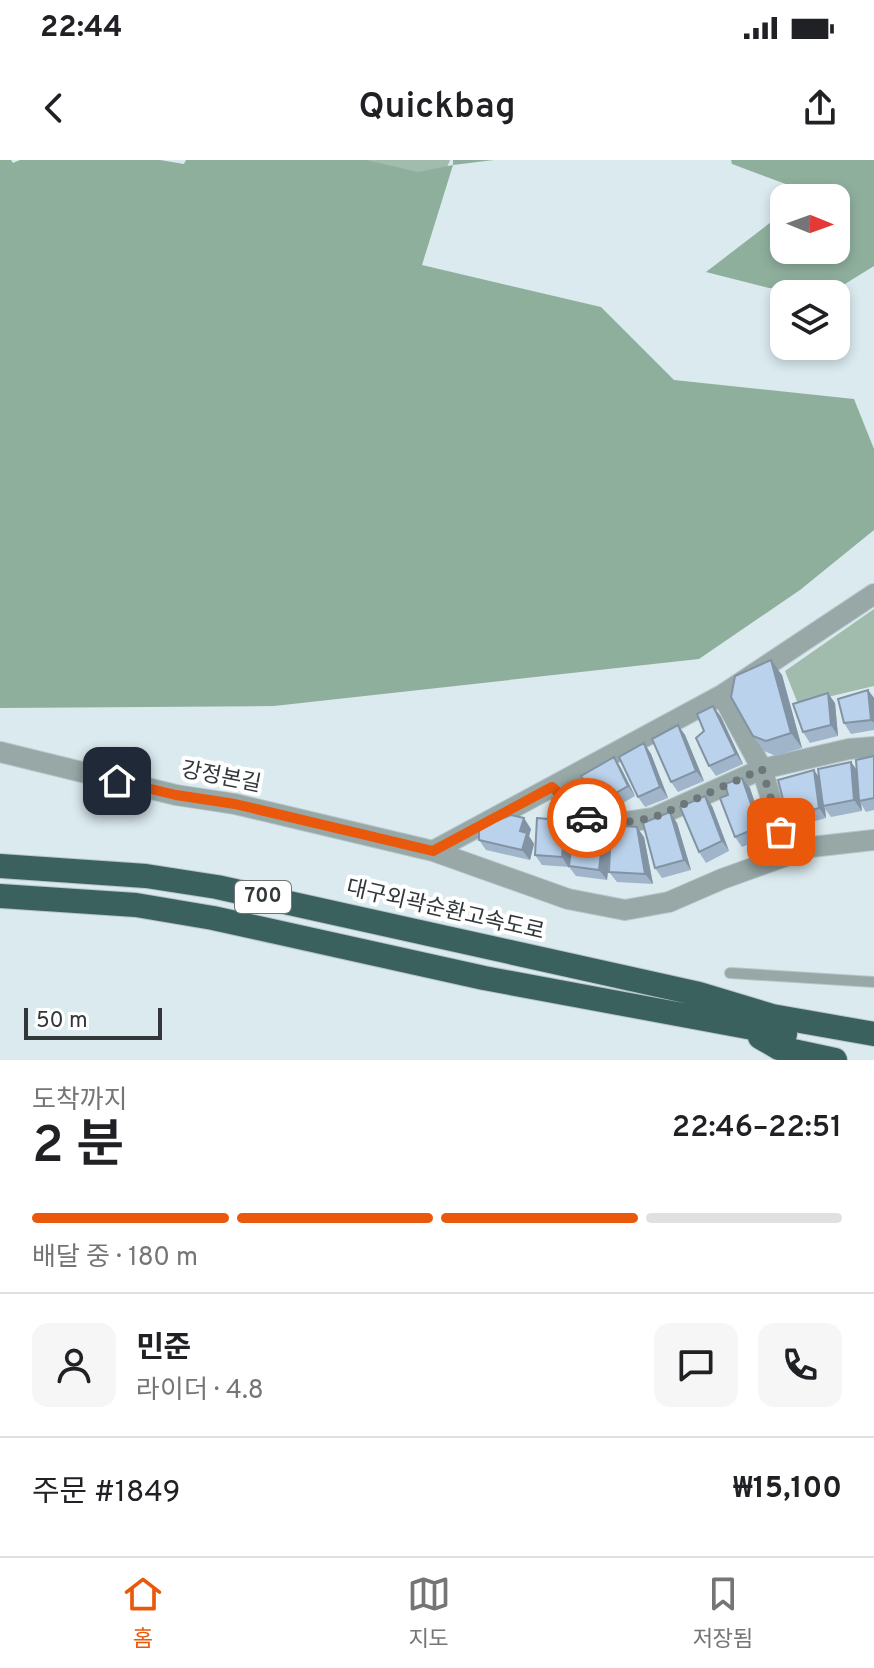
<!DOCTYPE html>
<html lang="ko">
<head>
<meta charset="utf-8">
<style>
  :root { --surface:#fff; --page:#f6f6f6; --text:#202124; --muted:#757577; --line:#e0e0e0; --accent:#ea580c }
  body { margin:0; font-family:Overpass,"Noto Sans KR",sans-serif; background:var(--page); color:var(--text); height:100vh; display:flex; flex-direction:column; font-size:30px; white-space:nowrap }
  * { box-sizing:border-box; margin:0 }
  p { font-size:26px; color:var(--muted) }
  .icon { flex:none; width:44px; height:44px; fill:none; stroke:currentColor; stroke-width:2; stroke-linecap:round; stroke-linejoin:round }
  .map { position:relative; height:900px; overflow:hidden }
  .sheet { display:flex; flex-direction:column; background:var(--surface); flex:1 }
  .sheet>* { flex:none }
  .needle { width:52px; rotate:91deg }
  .tools { position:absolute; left:770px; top:24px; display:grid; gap:16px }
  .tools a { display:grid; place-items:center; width:80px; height:80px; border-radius:16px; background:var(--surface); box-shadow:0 4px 12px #0003; font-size:40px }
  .scale { position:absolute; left:24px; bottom:20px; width:138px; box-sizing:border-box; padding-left:8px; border:4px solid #32383a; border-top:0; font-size:22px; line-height:28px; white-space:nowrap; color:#32383a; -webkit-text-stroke:6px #fff; paint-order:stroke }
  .pin { position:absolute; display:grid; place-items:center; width:68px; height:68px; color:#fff; margin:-34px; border-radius:16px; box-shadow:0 4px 12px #0006 }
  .courier { position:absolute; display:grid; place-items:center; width:80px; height:80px; margin:-40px; border:6px solid #ea580c; border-radius:50%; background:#fff; color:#222; box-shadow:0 2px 10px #0007 }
  .head em { font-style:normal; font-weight:600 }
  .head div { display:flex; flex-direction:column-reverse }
  .head { display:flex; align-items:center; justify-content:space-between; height:136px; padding:0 32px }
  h1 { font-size:52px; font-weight:600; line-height:60px }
  .bar { display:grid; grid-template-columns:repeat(4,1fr); gap:12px 8px; align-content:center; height:96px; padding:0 32px }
  .bar i { height:10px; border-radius:6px; background:var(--line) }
  .bar .selected { background:var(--accent) }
  .bar p { grid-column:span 4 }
  .line { display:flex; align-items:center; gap:20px; padding:0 32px; border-top:2px solid var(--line) }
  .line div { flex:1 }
  .round { display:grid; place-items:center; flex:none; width:84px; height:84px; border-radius:16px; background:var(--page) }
  .status { display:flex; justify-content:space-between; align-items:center; height:56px; padding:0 40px; background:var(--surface); direction:ltr }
  .status svg { height:22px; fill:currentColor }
  header { display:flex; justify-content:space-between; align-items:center; height:104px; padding:0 32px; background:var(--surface); font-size:36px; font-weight:600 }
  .tabs { display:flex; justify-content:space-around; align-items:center; height:112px; border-top:2px solid var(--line); background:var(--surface); font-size:22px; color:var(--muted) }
  .tabs a { display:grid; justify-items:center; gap:4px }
  .tabs .selected { color:var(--accent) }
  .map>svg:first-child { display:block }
</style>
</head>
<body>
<div class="status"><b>22:44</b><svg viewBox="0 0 49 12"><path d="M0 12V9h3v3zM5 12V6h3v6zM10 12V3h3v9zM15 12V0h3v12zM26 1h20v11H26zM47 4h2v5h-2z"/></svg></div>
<header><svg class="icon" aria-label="back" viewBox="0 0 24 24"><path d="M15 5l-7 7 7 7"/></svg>Quickbag<svg class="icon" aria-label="share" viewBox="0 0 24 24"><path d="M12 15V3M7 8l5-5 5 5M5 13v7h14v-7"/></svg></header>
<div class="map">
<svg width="874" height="900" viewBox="0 0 874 900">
  <rect width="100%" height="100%" fill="#daeaef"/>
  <path fill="#a1bcad" d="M 365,0 L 450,0 L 439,27 Z
    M 874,449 L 874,526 L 798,544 L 785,511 Z"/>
  <path fill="#8faf9d" d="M 0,0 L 11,0 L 13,3 L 20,0 L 160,0 L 184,4 L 186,0 L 366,0 L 418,12 L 453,5 L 453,0 L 494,0 L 453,5 L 422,105 L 601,147 L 674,220 L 854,239 L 874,289 L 874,370 L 800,430 L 699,499 L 274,546 L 0,548 Z
    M 731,0 L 874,0 L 874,106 L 832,132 L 769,128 L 706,112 L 784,52 L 784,90 L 836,90 L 836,38 L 796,38 L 802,30 L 732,4 Z"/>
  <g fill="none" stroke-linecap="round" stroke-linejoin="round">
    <defs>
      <path id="lane" d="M 730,813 L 874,822"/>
      <path id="street" d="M 722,535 L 762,609 L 781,672
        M 0,592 L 176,635 L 235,644 L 433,691 L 568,739 L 625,750 L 669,742 L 722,719 L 811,687 L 874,680
        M 552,627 L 585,657 L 619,663 L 653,658 L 762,609 L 849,589 L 874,587
        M 433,691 L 722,535 L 874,434"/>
      <path id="highway" d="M 0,706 L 146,716 L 217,727 L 699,834 L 772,856 L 874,874
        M 0,736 L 136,745 L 213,758 L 484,818 L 785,874
        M 760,877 L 779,888 L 835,900"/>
    </defs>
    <use href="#lane" stroke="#b8c6cb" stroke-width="12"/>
    <use href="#street" stroke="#b8c6cb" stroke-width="22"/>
    <use href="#highway" stroke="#b8c6cb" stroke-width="26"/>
    <use href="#lane" stroke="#97a8a7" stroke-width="10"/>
    <use href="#street" stroke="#97a8a7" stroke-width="20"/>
    <use href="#highway" stroke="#3b615f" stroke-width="24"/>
  </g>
  <path fill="#a0b5ca" d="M 782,515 L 802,588 L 776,596 L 764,591 L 753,576 Z
    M 868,530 L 874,538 L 874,570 L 851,574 L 844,563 Z
    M 835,543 L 838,576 L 810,583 L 803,572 Z
    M 713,546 L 721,557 L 743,604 L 716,616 L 709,606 L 704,571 Z
    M 678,565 L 685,575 L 704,621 L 678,632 L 671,622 Z
    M 644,583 L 651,594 L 668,638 L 645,647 L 638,637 Z
    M 874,596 L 874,650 L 866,652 L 861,644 L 862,651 L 831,657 L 825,649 L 826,658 L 801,665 L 793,662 L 786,651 L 819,616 L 851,602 L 857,610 Z
    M 614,597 L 621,608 L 635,636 L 614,648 L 610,643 L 604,648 L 581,616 Z
    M 742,618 L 750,628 L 766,677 L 742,687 L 735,677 L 728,635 Z
    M 712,646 L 729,691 L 706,703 L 699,692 Z
    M 677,663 L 691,710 L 662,718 L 655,708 Z
    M 531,669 L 529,676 L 534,684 L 530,700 L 486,690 L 479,680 Z
    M 566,670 L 566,676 L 571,684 L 611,674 L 644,677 L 653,724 L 617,722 L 609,712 L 611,684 L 607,720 L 576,716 L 569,707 L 542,705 L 535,695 Z"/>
  <path fill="#8293a4" d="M 771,500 L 782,515 L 802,588 L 791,573 Z
    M 868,530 L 874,538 L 874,563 L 871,560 Z
    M 828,533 L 835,543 L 838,576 L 831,565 Z
    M 713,546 L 721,557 L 743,604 L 736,594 Z
    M 678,565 L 685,575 L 704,621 L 696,611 Z
    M 644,583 L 651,594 L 668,638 L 660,627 Z
    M 614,597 L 621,608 L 635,636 L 628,626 Z
    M 851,602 L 858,612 L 859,641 L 861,644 L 862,651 L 854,640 Z
    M 814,610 L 821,620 L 823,646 L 825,649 L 826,658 L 819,648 Z
    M 742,618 L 750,628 L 766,677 L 759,667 Z
    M 705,636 L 712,646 L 729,691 L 722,681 Z
    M 670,652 L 677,663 L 691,710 L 684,700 Z
    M 524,658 L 531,669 L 529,676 L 534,684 L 530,700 L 522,690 L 520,671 Z
    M 559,660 L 566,670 L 566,676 L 571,684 L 569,708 L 562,697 L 558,674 Z
    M 604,665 L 612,675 L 607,720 L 599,710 Z
    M 637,667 L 644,677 L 653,724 L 645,714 Z"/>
  <path fill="#bad2eb" stroke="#8293a4" stroke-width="2" d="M 771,500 L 791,573 L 766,581 L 753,576 L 731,537 L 735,516 Z
    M 868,530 L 871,560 L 844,563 L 838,539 Z
    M 828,533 L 831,565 L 803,572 L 793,544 Z
    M 713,546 L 736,594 L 709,606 L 696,578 L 704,571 L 697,554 Z
    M 678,565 L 696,611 L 671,622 L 652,579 Z
    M 644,583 L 660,627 L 638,637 L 619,597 Z
    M 874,596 L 874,638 L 859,641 L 856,600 Z
    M 614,597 L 628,626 L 607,638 L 604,633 L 597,638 L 581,616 Z
    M 851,602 L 854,640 L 823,646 L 818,609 Z
    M 814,610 L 819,648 L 794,655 L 786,651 L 778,620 Z
    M 742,618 L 759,667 L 735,677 L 720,638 L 728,635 L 725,624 Z
    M 705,636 L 722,681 L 699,692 L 680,647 Z
    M 670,652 L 684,700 L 655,708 L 643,663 Z
    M 511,655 L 524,658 L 520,671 L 527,673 L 522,690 L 479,680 L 479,668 Z
    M 537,658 L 559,660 L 558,674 L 564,674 L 562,697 L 535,695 Z
    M 586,662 L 604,665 L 599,710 L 569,706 L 574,665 L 585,666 Z
    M 611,665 L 637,667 L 645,714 L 609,712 Z"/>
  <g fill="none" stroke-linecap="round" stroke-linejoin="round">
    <path stroke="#6d7679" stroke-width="8" stroke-dasharray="0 14.4" d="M 587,658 L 619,663 L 653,658 L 762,609 L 781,672"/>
    <path stroke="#ea580c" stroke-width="10" d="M 117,621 L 176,635 L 235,644 L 433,691 L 552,627 L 587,658"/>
  </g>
  <g text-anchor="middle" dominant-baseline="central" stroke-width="8" stroke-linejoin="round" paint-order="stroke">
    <rect fill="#fff" stroke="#707475" stroke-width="2" x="235" y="721" width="56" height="32" rx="6"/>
    <g font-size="20" font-weight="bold" fill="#32383a">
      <text x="263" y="737">700</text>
    </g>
    <g font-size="22" fill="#32383a" stroke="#fff">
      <text transform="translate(221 618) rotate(11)">강정본길</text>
      <text transform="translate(445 751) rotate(13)">대구외곽순환고속도로</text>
    </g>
  </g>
</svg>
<div class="tools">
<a><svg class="needle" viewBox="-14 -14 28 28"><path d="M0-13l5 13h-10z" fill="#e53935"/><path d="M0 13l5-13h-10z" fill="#757577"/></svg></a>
<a><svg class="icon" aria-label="layers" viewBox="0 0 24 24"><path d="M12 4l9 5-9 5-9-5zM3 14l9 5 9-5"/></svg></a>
</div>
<div class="scale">50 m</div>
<div class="pin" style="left:781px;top:672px;background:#ea580c"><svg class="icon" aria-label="bag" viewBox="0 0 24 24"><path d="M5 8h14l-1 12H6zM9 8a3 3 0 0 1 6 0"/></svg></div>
<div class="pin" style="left:117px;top:621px;background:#1f2937"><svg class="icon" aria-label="home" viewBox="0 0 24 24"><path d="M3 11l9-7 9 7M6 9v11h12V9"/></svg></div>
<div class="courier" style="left:587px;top:658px"><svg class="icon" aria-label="car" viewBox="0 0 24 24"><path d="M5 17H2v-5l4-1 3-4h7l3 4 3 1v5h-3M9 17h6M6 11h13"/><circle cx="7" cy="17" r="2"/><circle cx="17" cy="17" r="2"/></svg></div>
</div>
<section class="sheet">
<div class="head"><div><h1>2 분</h1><p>도착까지</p></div><em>22:46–22:51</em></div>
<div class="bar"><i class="selected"></i><i class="selected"></i><i class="selected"></i><i></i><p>배달 중 · 180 m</p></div>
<div class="line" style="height:144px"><a class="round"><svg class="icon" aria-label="person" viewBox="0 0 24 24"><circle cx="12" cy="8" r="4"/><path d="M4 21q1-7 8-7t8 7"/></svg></a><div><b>민준</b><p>라이더 · 4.8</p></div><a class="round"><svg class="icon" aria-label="chat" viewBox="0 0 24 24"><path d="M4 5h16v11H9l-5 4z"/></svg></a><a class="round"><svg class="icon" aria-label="phone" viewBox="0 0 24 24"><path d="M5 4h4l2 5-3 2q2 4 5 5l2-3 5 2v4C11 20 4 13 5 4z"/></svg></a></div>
<div class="line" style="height:104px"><div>주문 #1849</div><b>₩15,100</b></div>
</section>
<nav class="tabs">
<a class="selected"><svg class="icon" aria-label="home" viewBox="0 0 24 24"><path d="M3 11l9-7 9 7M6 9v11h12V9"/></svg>홈</a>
<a><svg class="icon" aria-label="map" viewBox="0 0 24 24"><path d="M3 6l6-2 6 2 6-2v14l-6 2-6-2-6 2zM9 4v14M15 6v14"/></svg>지도</a>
<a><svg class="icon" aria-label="saved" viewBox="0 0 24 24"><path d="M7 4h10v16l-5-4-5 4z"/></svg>저장됨</a>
</nav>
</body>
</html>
